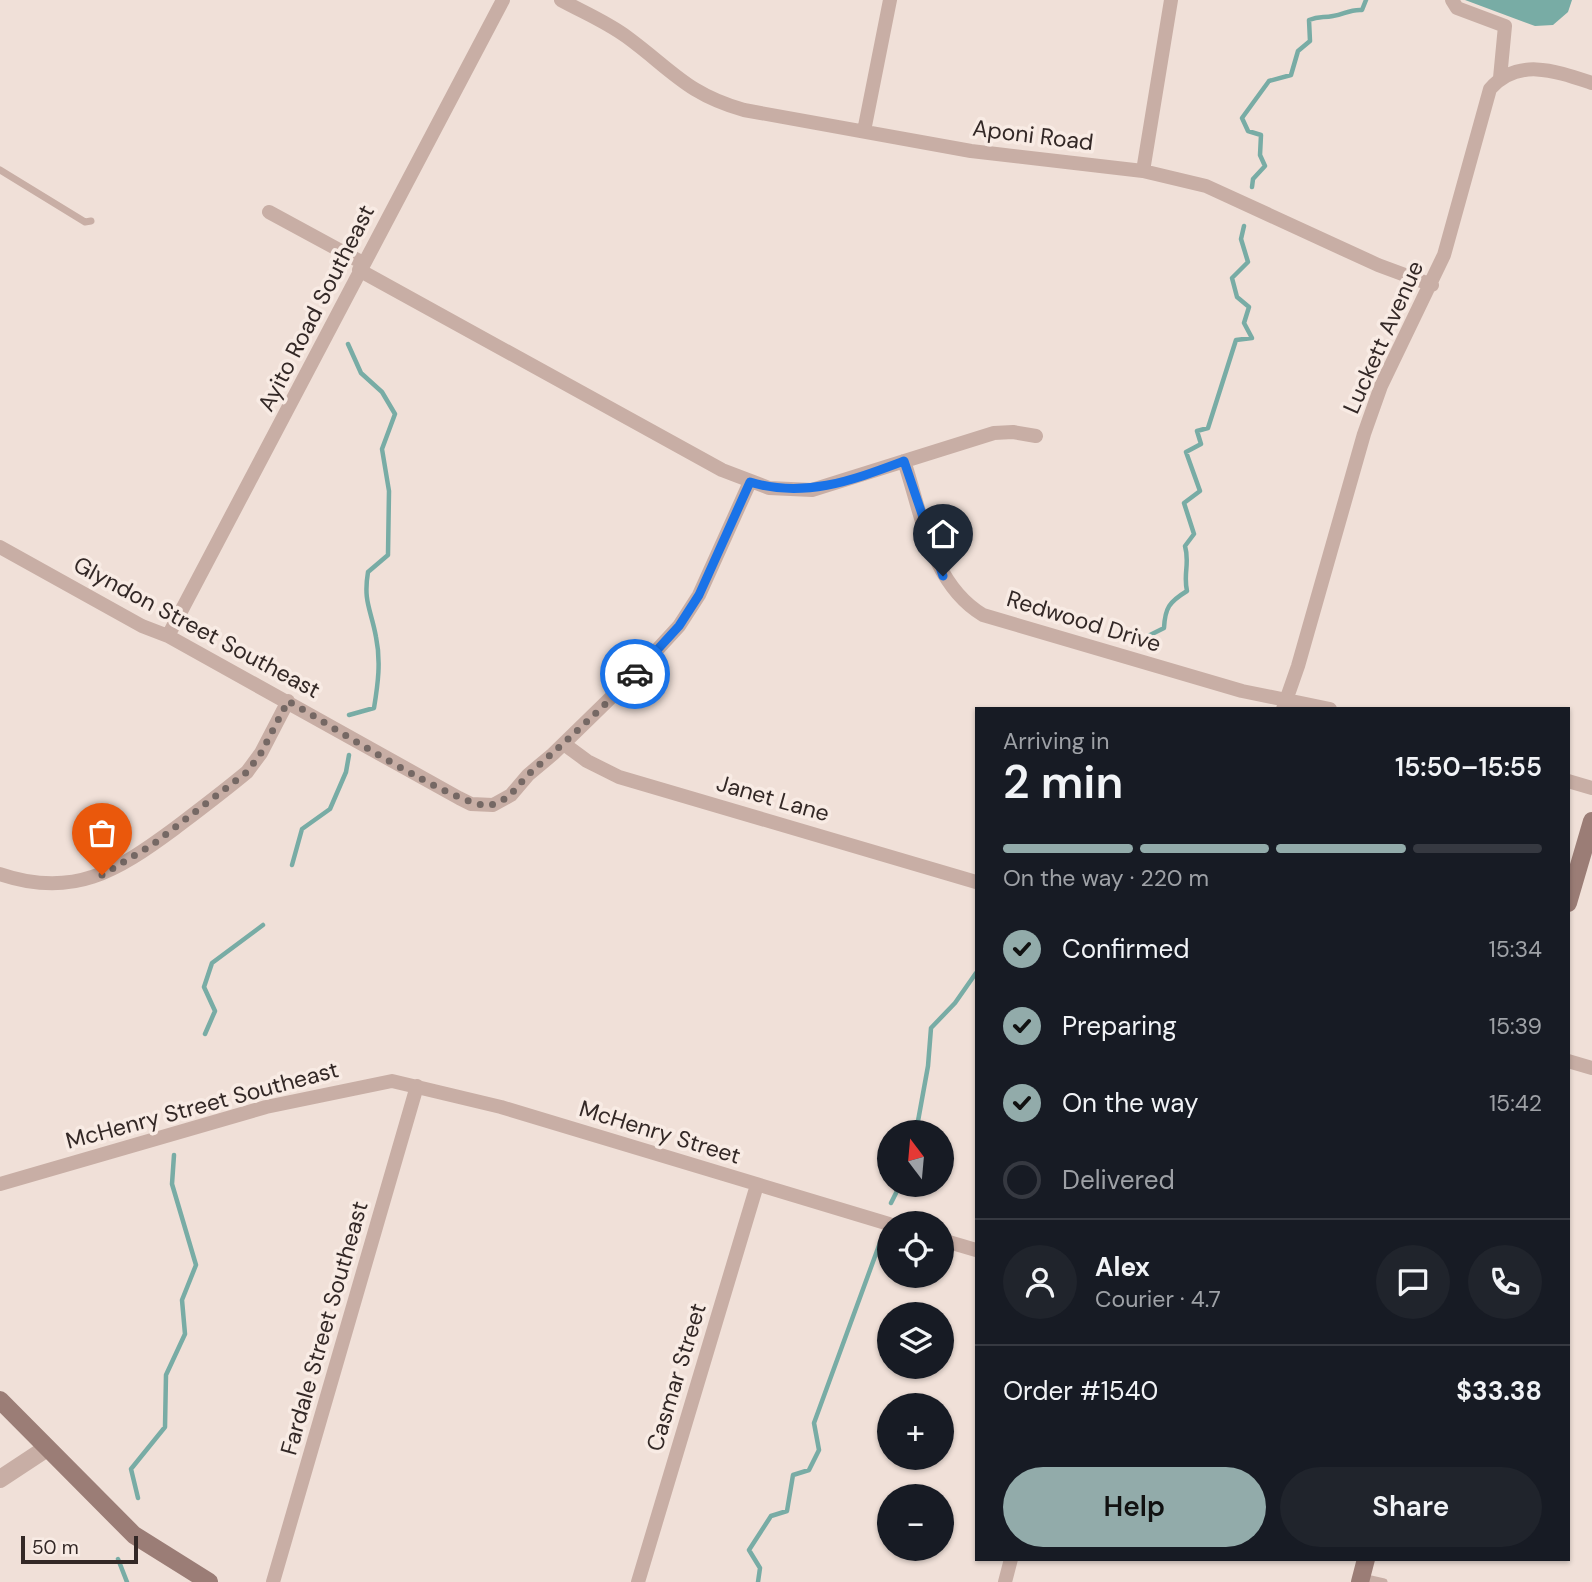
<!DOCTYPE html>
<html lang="en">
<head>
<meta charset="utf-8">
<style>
  :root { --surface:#171b24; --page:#20242c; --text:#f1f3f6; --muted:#9ea1a6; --line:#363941; --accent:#92abaa }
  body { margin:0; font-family:"DM Sans",sans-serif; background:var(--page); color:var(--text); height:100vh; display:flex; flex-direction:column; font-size:26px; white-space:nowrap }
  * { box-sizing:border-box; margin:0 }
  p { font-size:23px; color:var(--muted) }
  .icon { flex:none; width:38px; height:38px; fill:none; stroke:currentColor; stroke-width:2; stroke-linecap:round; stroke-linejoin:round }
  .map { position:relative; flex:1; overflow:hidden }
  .side { position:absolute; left:975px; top:707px; width:595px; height:854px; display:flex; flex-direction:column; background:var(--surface); border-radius:0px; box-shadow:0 2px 5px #0004 }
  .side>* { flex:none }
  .needle { width:46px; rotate:344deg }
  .buttons { position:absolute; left:877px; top:1120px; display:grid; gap:14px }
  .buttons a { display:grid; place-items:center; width:77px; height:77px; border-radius:50%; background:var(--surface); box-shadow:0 2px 5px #0004; font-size:35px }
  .scale { position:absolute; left:21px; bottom:18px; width:117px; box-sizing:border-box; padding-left:7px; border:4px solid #332826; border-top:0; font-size:19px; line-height:24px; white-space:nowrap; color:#332826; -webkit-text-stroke:5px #f8ebe4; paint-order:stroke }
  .pin { position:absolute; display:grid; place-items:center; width:60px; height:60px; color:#fff; margin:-72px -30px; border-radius:50% 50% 50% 0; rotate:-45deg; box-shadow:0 0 7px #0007 }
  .pin .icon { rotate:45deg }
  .courier { position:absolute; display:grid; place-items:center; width:70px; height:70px; margin:-35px; border:5px solid #1a73e8; border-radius:50%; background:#fff; color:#222; box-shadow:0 2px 9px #0007 }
  .overview em { font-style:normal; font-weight:600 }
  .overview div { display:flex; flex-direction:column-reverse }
  .overview { display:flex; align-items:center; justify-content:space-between; height:119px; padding:0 28px }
  h1 { font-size:46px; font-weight:600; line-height:52px }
  .bar { display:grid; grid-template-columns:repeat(4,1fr); gap:10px 7px; align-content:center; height:84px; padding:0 28px }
  .bar i { height:9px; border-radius:5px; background:var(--line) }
  .bar .selected { background:var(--accent) }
  .bar p { grid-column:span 4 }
  .line { display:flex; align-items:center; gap:18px; padding:0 28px; border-top:2px solid var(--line) }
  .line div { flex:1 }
  .round { display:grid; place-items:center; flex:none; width:74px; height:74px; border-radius:37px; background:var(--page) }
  ol { padding:0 28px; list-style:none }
  li { display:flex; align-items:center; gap:21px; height:77px }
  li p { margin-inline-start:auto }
  li .icon { padding:7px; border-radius:50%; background:var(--accent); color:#111; stroke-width:4 }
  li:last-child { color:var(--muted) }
  li i { width:38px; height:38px; border:4px solid var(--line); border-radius:50% }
  .cta { display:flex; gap:14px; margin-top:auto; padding:14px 28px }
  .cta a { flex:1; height:80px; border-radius:42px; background:var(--accent); color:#111; font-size:28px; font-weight:600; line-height:80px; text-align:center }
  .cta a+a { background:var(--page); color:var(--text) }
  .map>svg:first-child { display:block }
</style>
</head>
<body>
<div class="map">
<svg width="1592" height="1582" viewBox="0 0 1592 1582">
  <rect width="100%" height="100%" fill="#f0e0d8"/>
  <path fill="#78aca5" d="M 1465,0 L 1572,0 L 1568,12 L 1553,25 L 1535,26 Z"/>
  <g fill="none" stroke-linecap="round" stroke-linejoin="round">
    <path stroke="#78aca5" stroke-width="4.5" d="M 1252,187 L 1253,179 L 1265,166 L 1260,155 L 1261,135 L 1248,131 L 1242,118 L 1269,81 L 1291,75 L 1298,51 L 1310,41 L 1309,20 C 1319,16 1323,18 1333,16 C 1344,15 1349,9 1362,10 L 1366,0
      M 348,344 L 361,373 L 382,392 L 395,414 L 382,449 L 389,491 L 388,555 L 368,572 C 363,602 371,609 376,637 C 381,661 378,684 374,708 L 349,715
      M 1141,646 L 1146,637 L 1164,628 C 1165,608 1169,602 1187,591 C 1183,574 1190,563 1185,546 L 1194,534 L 1184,503 L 1200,491 L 1186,452 L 1201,444 L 1197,431 L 1208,428 L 1236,340 L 1252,338 L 1244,323 L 1249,307 L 1237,297 L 1232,278 L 1248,262 L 1241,239 L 1244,226
      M 292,865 L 302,829 L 330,809 L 346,772 L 349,755
      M 205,1034 L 215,1011 L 204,987 L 212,963 L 263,925
      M 916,1132 L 928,1066 L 931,1028 L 955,1003 L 976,973
      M 891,1203 L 900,1185
      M 138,1498 L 131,1469 L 165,1427 L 166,1375 L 185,1334 L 182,1300 L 196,1265 L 172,1184 L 174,1155
      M 118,1559 L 127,1582
      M 758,1582 L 760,1568 L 749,1550 L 771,1516 L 787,1511 L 793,1475 L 809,1470 L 819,1450 L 814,1423 L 881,1240"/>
    <path stroke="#c8aea5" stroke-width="7" d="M 0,170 L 85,222 L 91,221
      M 1362,1577 L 1384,1582"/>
    <path stroke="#c8aea5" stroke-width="14" d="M 561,0 C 583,12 607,22 627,37 C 672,70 687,94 744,110 L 971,151 L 1143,171 L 1206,186 L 1378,265 L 1432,285
      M 1452,0 L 1457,8 L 1505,26 L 1500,78
      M 864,131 L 890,0
      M 1143,171 L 1171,0
      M 269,212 L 363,263
      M 359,270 L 722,470 L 769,488 L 812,490 L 994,433 L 1013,432 L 1036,436
      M 904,461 C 922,515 931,584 983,615 L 1242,691 L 1330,709
      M 0,547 L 142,626 L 168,636 L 459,798 L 471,804 L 493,805 L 511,795 L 528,775 L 553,754 L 633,676 L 679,626 L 699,595 L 750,482
      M 168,636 L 503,0
      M 1283,709 L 1298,666 L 1364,434 L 1381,386 L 1444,255 L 1490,89 C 1518,57 1556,71 1592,83
      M 564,744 L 587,761 L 619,777 L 976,882
      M 1568,781 L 1592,788
      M 0,874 C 73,899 117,871 174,829 C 199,810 223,792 247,772 L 261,753 L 288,701
      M 1568,1061 L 1592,1068
      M 0,1184 L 266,1107 L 392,1081 L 501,1107 L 889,1224
      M 942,1240 L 976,1250
      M 273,1582 L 417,1086
      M 638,1582 L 757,1185
      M 1005,1582 L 1011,1559"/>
    <path stroke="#c8aea5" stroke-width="18" d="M 0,1479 L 47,1448"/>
    <path stroke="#9b7d76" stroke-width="18" d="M 1568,903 L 1592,821
      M 0,1400 L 134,1535 L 209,1582
      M 1360,1582 L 1366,1559"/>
  </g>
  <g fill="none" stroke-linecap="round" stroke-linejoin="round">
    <path stroke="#756864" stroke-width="7" stroke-dasharray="0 12.6" d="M 102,875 L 152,845 L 247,772 L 261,753 L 288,701 C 321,719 462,811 490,805 C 510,801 517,785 530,773 C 566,741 602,709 635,674"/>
    <path stroke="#1a73e8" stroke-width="9" d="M 635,674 L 679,626 L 699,595 L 750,482 C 804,499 853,480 904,461 L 943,576"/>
  </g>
  <g text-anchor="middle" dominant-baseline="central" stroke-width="7" stroke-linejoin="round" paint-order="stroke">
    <g font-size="23" fill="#332826" stroke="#f8ebe4">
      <text transform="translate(1033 135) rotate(7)">Aponi Road</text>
      <text transform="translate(316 308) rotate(-63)">Ayito Road Southeast</text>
      <text transform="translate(1383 337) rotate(-66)">Luckett Avenue</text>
      <text transform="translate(1084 621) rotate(17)">Redwood Drive</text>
      <text transform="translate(197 627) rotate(28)">Glyndon Street Southeast</text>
      <text transform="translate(773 798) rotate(16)">Janet Lane</text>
      <text transform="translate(202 1105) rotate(-15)">McHenry Street Southeast</text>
      <text transform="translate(660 1132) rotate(17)">McHenry Street</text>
      <text transform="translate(324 1328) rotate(-74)">Fardale Street Southeast</text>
      <text transform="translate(676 1377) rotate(-73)">Casmar Street</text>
    </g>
  </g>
</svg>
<div class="buttons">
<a><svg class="needle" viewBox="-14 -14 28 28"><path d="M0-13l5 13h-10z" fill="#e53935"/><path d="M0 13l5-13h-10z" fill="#9ea1a6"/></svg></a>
<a><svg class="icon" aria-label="locate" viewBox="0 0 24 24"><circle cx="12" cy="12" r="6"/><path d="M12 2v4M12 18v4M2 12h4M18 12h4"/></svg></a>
<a><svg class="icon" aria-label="layers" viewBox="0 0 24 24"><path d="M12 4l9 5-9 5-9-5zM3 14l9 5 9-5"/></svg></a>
<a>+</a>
<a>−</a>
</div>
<div class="scale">50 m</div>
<div class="pin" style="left:102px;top:875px;background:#ea580c"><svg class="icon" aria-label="bag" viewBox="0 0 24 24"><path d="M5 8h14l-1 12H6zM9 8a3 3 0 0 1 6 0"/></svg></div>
<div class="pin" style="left:943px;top:576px;background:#1f2937"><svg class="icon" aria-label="home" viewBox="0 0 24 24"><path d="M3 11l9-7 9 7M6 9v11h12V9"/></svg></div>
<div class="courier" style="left:635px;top:674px"><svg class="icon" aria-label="car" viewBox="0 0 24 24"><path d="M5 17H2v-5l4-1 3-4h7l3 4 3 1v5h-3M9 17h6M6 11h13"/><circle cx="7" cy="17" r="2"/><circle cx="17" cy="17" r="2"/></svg></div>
<section class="side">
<div class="overview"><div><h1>2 min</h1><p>Arriving in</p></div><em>15:50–15:55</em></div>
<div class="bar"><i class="selected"></i><i class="selected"></i><i class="selected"></i><i></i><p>On the way · 220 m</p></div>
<ol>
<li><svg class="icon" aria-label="check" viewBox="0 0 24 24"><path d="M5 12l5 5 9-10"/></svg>Confirmed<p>15:34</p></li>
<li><svg class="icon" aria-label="check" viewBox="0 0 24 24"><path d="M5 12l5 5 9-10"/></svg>Preparing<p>15:39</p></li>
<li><svg class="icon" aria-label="check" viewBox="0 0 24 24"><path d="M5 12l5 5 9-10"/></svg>On the way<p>15:42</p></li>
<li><i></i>Delivered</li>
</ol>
<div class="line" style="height:126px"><a class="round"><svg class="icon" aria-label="person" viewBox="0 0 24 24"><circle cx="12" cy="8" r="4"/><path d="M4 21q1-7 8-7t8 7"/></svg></a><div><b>Alex</b><p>Courier · 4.7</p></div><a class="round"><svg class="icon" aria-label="chat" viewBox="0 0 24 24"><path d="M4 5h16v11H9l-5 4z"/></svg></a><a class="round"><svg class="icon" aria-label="phone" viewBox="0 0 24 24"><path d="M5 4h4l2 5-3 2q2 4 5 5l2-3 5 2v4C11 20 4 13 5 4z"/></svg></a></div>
<div class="line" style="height:91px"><div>Order #1540</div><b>$33.38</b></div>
<div class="cta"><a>Help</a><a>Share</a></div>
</section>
</div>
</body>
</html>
